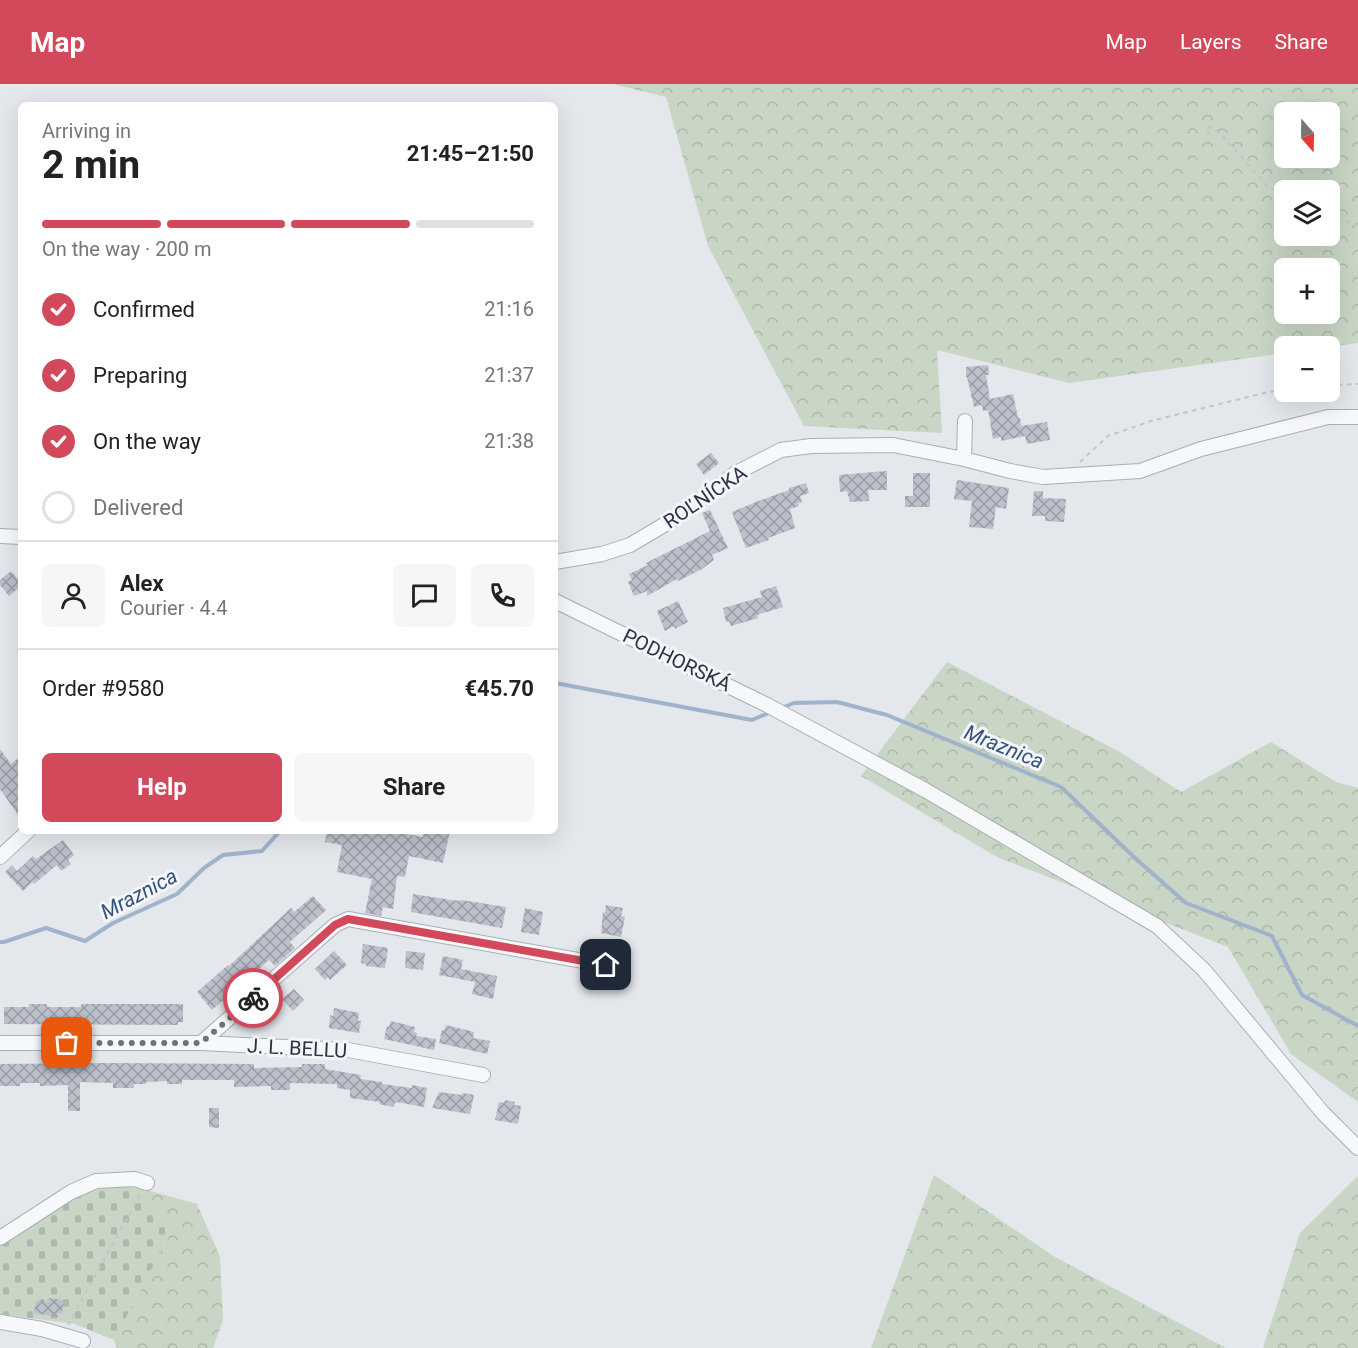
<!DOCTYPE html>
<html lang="en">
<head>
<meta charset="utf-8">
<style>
  :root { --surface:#fff; --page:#f6f6f6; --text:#222; --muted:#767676; --line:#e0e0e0; --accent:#d1495b }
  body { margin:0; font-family:Roboto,sans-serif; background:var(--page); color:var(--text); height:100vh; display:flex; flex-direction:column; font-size:22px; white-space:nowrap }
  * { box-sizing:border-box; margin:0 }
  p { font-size:20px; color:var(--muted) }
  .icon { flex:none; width:33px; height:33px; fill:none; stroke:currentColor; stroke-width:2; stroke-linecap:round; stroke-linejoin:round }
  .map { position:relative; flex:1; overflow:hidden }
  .sheet { position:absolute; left:18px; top:18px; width:540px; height:732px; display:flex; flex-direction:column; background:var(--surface); border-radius:9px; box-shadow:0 6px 24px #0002 }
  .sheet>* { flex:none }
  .needle { width:39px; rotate:160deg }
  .controls { position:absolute; left:1274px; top:18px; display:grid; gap:12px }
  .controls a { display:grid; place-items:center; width:66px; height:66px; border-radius:9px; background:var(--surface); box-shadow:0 6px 24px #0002; font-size:30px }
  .pin { position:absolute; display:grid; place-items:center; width:51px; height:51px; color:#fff; margin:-26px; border-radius:12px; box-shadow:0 3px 9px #0006 }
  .courier { position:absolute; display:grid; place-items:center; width:60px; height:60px; margin:-30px; border:4px solid #d1495b; border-radius:50%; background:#fff; color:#222; box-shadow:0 2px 8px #0007 }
  .head em { font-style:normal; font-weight:700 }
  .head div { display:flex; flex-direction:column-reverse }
  .head { display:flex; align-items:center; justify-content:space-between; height:102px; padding:0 24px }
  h1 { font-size:39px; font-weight:700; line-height:45px }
  .bar { display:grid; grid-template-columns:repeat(4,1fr); gap:9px 6px; align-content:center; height:72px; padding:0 24px }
  .bar i { height:8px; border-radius:4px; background:var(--line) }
  .bar .selected { background:var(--accent) }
  .bar p { grid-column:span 4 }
  .line { display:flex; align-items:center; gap:15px; padding:0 24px; border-top:2px solid var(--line) }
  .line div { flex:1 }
  .round { display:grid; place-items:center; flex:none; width:63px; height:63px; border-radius:9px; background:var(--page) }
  ol { padding:0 24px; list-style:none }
  li { display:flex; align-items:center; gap:18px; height:66px }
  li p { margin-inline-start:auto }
  li .icon { padding:6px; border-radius:50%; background:var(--accent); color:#fff; stroke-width:4 }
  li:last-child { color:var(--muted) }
  li i { width:33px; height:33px; border:3px solid var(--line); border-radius:50% }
  .cta { display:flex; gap:12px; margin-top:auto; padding:12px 24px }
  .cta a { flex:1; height:69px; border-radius:9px; background:var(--accent); color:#fff; font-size:24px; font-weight:700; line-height:69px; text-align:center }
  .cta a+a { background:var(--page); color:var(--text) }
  header { display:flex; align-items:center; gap:36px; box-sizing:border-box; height:84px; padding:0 30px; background:var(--accent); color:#fff }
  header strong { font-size:28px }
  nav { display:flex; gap:33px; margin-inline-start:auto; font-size:21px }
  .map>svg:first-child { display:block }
</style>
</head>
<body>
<header>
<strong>Map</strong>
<nav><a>Map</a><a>Layers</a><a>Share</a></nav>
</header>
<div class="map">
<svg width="1358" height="1264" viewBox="0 0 1358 1264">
  <defs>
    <pattern id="forest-crowns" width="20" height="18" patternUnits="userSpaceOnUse" patternTransform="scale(1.5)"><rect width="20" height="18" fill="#c9d6c5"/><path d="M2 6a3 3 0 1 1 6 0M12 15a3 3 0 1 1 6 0" fill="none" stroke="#adb8ab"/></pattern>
    <pattern id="cemetery-stones" width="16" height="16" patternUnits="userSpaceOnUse" patternTransform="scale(1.5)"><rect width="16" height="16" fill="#c9d6c5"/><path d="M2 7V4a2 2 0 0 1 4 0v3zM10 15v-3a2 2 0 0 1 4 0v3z" fill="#adb8ab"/></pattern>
    <pattern id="building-cross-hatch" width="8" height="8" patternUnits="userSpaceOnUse" patternTransform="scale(1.5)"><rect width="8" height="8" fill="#bbc0ca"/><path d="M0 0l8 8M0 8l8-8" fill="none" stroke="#989da6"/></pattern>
  </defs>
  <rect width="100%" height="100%" fill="#e4e7ec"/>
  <path fill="url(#forest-crowns)" fill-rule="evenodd" d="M 613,0 L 1358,0 L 1358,259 L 1329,263 L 1284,262 L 1284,269 L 1069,299 L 937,266 L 942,349 L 804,342 L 708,162 L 666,13 ZM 1284,28 L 1329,28 L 1329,74 L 1284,74 ZM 1284,106 L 1329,106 L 1329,152 L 1284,152 ZM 1329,184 L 1329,230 L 1284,230 L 1284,184 Z
    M 947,578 L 1120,668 L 1181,708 L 1271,658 L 1336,698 L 1358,704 L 1358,1018 L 1291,970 L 1228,863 L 997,773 L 861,692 Z
    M 934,1091 L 1055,1173 L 1226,1264 L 871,1264 Z
    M 1358,1092 L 1358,1264 L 1263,1264 L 1300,1149 Z
    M 140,1104 L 197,1120 L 220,1173 L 223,1236 L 213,1264 L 117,1264 L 114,1256 L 170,1150 Z"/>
  <path fill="url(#cemetery-stones)" d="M 102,1101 L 140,1104 L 170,1150 L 114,1256 L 75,1240 L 0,1230 L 0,1157 L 16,1152 L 43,1130 L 70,1113 Z"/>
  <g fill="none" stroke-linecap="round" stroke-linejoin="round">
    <path stroke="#9fb4cc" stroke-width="4" d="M 555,599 L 752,636 L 771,628
      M 781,624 L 794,619 L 837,618 L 887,631 L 1061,703 L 1135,774 L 1186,819 L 1272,852 L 1302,911 L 1358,942
      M 0,858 L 4,858 L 46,844 L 85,857 L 113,839 L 177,810 L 204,784 L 223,771 L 262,767 L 280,747"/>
  </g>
  <path fill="url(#building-cross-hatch)" d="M 988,281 L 989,291 L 986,291 L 990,315 L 1013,310 L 1018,334 L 1020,334 L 1021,342 L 1047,338 L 1050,356 L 1027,360 L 1025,352 L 1001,357 L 1001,353 L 993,355 L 988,326 L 983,327 L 982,321 L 974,323 L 967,293 L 966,293 L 966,283 Z
    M 711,369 L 719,379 L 704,391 L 696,380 Z
    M 887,387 L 887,406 L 868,406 L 869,417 L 850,418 L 847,407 L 840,408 L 839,391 Z
    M 913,389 L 930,389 L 930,423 L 905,423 L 905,412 L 913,412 Z
    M 957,396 L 1009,404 L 1006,425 L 996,423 L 993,445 L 969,443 L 972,417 L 954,415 Z
    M 806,399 L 809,409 L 800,412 L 802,418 L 798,419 L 799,422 L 790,425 L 795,444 L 768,454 L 769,456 L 746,464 L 732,428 L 756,418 L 789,406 L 789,404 Z
    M 1034,407 L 1043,407 L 1043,414 L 1066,415 L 1064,438 L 1045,437 L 1045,432 L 1032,432 Z
    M 710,426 L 728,464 L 712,471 L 714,476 L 702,485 L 678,497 L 677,495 L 647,512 L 647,507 L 634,512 L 628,498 L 632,496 L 629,490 L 648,481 L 646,479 L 710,447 L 702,429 Z
    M 11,487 L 21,499 L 21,502 L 9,512 L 0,501 L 0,496 Z
    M 776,502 L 783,523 L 757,531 L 758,534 L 731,542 L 729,537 L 726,538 L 723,524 L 762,513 L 760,507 Z
    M 678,517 L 688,538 L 675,545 L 674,542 L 665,547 L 657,527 Z
    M 0,665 L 11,680 L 21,672 L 21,735 L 0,705 Z
    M 327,747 L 390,747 L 423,753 L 424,747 L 450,747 L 443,779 L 409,772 L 405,793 L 397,792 L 393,825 L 383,823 L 381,832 L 365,829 L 372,795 L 337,788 L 342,761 L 325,758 Z
    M 63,756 L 74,771 L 68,776 L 71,780 L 61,787 L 57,781 L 34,800 L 32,798 L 23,807 L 5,788 L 12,781 L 17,787 L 33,772 L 36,775 Z
    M 413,810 L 451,816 L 460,817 L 461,816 L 506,823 L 502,844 L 411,828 Z
    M 313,812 L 326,826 L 290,858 L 295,864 L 275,882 L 269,876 L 212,926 L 197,908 L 228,881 L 229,882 L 291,824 L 294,828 Z
    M 606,821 L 623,824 L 621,832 L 625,833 L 621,853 L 601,849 L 603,828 L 605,829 Z
    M 525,824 L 543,828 L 539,851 L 521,848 Z
    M 363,860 L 388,864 L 385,884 L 366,882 L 366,880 L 361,879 Z
    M 334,867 L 347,881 L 330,896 L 328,893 L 325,896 L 315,885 Z
    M 406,867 L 425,869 L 423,886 L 405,884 Z
    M 443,872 L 463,876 L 461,885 L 497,892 L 493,915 L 472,910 L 475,898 L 439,891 Z
    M 294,905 L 304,916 L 293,927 L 282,915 Z
    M 29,920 L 47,920 L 47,923 L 81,923 L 81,920 L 183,920 L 183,938 L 178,938 L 178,941 L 4,940 L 4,923 L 29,923 Z
    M 334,924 L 359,929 L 358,937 L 361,937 L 359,949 L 329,944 L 330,931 L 333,932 Z
    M 391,937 L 415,943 L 414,948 L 417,949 L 416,952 L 436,955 L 434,966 L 384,955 L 387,942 L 389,943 Z
    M 446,941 L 474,948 L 473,954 L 490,957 L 487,970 L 439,959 L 442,946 L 444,947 Z
    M 106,979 L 254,980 L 254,984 L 302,983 L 302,980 L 325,980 L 325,985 L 361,991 L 360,995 L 382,998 L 382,1000 L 412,1004 L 412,1001 L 427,1004 L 424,1023 L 396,1018 L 393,1023 L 379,1020 L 380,1018 L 350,1014 L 350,1006 L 337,1004 L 337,1000 L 290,999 L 290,1006 L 271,1006 L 271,1002 L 234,1003 L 234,996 L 182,996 L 182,1000 L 167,1000 L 167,997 L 146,998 L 146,1000 L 134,1000 L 134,1004 L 113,1004 L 113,999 L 80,998 L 80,1027 L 68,1027 L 68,1001 L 40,1002 L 40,999 L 20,999 L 20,1002 L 0,1002 L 0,980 Z
    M 439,1008 L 462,1011 L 463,1009 L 474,1011 L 470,1030 L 432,1024 Z
    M 505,1016 L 515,1018 L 514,1021 L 521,1022 L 518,1040 L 495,1036 L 499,1018 L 504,1019 Z
    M 209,1024 L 219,1024 L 219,1044 L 209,1043 Z
    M 48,1214 L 64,1216 L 62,1229 L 58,1229 L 58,1233 L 34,1229 L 36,1217 L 47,1218 Z"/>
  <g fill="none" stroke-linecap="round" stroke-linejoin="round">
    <defs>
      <path id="minor" d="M 964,375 L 965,337
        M 0,452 L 21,453
        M 555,478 L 602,470 L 630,461 L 679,432 L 736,389 L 781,366 L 811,362 L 893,361 L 964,375 L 1010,387 L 1043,393 L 1140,387 L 1201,365 L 1328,333 L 1358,333
        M 555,517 L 767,621 L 925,706 L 1157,842 L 1204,886 L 1323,1029 L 1358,1064
        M 0,773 L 28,747
        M 0,959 L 201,959 L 348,966 L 483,991
        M 201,959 L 335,841 L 348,835 L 606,881
        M 0,1154 L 71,1108 L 96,1097 L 135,1095 L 147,1099
        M 0,1238 L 42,1245 L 83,1257"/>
    </defs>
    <use href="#minor" stroke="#a9aeb7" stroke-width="16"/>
    <path stroke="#c2c5cb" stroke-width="2" stroke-dasharray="4.5 4.5" stroke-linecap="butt" d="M 1210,50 L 1206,45 L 1207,43 L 1212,44 L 1221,50 L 1268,103 L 1284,110
      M 1329,130 L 1358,142
      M 1329,301 L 1358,300
      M 1080,378 L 1108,352 L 1151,337 L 1268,308 L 1284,306
      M 68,1241 L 141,1109"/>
    <use href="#minor" stroke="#f7f8fa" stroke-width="14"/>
  </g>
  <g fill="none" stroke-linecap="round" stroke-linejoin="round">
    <path stroke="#6c737f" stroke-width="6" stroke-dasharray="0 10.8" d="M 67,959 L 201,959 L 253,914"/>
    <path stroke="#d1495b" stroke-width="8" d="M 253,914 L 335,841 L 348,835 L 606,881"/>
  </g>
  <g text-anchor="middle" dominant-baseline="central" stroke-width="6" stroke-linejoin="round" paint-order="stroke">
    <g font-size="20" fill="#2b3445" stroke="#f4f6f9">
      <text transform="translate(705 413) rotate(-34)">ROĽNÍCKA</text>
      <text transform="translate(677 576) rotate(26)">PODHORSKÁ</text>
      <text transform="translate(297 964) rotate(3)">J. L. BELLU</text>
    </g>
    <g font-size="21" font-style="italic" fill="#34527a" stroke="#f4f6f9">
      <text transform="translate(1004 663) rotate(22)">Mraznica</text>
      <text transform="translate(139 810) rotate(-28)">Mraznica</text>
    </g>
  </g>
</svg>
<div class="controls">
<a><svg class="needle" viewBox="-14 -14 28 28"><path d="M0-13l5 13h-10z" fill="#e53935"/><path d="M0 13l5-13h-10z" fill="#767676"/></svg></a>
<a><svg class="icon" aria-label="layers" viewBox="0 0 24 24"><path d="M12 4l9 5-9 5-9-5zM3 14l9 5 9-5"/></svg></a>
<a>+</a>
<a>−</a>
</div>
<div class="pin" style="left:67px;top:959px;background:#ea580c"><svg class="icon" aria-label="bag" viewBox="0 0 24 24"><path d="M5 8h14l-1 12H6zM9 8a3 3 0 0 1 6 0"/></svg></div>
<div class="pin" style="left:606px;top:881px;background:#1f2937"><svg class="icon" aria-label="home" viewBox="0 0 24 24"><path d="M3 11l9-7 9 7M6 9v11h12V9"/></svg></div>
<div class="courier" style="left:253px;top:914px"><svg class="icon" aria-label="bike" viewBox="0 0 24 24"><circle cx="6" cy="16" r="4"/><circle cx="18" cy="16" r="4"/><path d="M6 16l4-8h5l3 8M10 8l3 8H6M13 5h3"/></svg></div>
<section class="sheet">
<div class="head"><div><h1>2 min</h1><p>Arriving in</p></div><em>21:45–21:50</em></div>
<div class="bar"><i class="selected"></i><i class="selected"></i><i class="selected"></i><i></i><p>On the way · 200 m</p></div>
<ol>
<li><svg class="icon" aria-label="check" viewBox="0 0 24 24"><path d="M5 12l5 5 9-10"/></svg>Confirmed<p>21:16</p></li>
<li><svg class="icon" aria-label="check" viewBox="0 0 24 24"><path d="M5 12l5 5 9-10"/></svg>Preparing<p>21:37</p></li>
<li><svg class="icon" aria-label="check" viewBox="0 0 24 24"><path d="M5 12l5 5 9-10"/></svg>On the way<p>21:38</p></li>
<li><i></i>Delivered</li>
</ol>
<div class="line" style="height:108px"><a class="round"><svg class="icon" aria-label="person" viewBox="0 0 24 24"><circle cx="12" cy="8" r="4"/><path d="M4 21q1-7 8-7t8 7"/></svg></a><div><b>Alex</b><p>Courier · 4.4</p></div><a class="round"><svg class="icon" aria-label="chat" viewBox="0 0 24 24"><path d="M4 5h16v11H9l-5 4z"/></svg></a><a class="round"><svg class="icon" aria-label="phone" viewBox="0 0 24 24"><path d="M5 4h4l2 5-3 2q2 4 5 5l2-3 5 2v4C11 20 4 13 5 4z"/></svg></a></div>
<div class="line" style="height:78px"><div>Order #9580</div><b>€45.70</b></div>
<div class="cta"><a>Help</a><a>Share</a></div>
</section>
</div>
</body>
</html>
